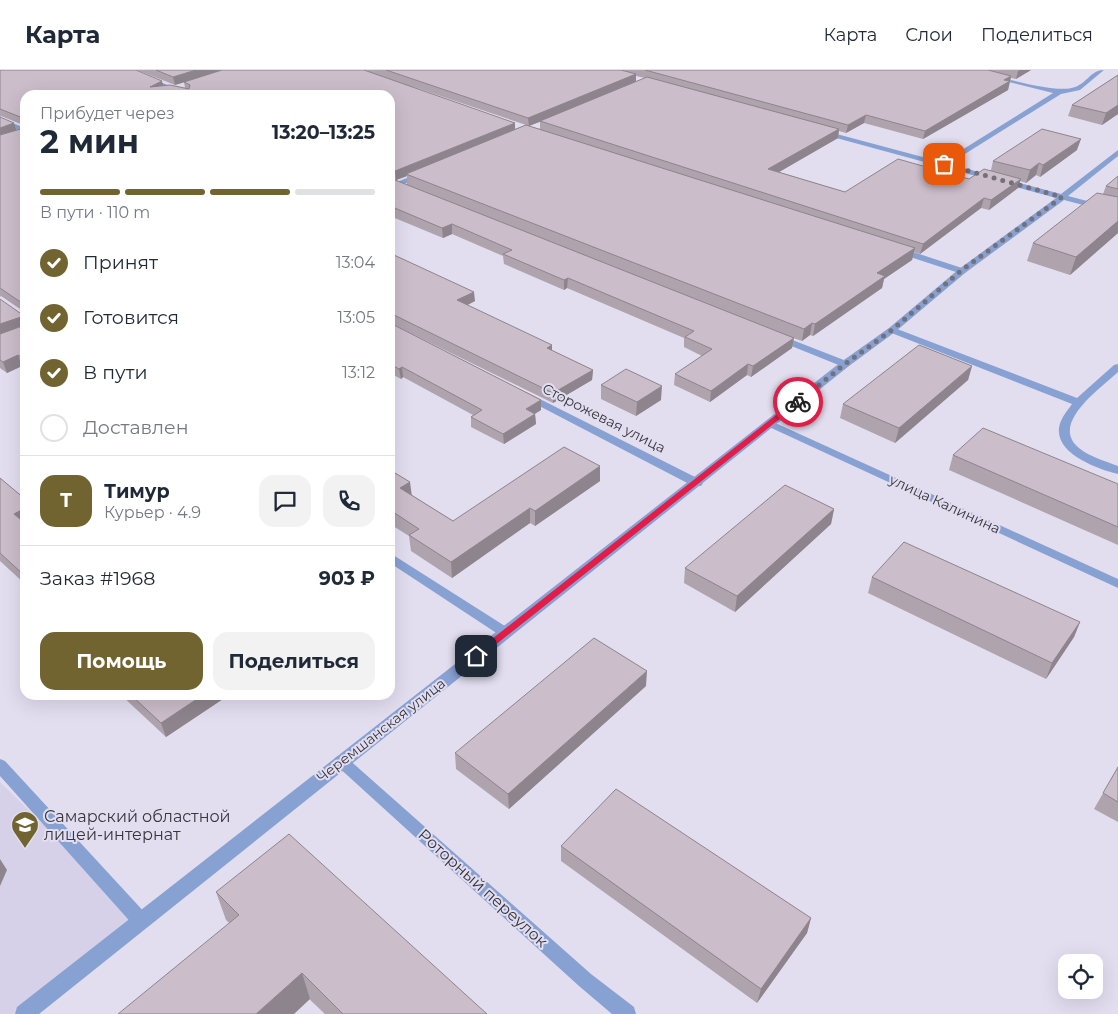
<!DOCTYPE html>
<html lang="ru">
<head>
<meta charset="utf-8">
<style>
  :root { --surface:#fff; --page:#f2f2f3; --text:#1f2937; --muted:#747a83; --line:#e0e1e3; --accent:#716431 }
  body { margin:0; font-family:Montserrat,sans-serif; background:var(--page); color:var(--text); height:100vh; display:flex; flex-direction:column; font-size:19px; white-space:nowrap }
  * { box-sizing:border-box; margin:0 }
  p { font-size:16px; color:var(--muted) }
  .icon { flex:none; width:28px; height:28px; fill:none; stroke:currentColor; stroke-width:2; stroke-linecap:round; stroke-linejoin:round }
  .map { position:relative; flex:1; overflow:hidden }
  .drawer { position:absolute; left:20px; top:20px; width:375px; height:610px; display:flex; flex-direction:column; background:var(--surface); border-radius:15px; box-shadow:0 5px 20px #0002 }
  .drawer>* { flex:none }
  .controls { position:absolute; left:1058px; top:884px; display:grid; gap:10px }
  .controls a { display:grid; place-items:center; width:45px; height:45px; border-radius:10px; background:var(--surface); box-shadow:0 5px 20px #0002; font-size:25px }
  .pin { position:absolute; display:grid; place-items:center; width:42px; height:42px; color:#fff; margin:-21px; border-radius:10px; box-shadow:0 2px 8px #0006 }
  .courier { position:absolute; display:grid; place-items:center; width:50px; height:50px; margin:-25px; border:4px solid #e11d48; border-radius:50%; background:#fff; color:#222; box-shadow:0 1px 6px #0007 }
  .headline em { font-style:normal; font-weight:700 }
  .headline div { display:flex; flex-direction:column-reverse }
  .headline { display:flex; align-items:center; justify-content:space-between; height:85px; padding:0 20px }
  h1 { font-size:32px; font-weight:700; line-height:38px }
  .bar { display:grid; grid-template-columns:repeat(4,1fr); gap:8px 5px; align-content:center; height:60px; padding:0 20px }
  .bar i { height:6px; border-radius:4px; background:var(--line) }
  .bar .selected { background:var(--accent) }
  .bar p { grid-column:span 4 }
  .line { display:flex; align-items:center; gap:12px; padding:0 20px; border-top:1px solid var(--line) }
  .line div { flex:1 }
  .round { display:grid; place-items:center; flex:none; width:52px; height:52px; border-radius:15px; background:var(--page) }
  ol { padding:0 20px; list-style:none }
  li { display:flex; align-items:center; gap:15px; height:55px }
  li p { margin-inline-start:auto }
  li .icon { padding:5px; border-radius:50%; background:var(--accent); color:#fff; stroke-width:4 }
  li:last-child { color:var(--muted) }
  li i { width:28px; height:28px; border:2px solid var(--line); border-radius:50% }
  .primary-button { display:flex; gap:10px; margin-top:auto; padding:10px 20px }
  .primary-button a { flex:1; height:58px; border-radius:15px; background:var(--accent); color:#fff; font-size:20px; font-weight:700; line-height:58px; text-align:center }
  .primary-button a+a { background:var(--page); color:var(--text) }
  header { display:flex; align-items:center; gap:30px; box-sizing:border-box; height:70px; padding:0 25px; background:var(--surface); border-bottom:1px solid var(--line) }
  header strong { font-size:24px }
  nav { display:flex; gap:28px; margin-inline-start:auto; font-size:18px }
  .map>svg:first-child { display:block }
</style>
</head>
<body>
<header>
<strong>Карта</strong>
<nav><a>Карта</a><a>Слои</a><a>Поделиться</a></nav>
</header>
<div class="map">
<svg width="1118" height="944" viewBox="0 0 1118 944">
  <rect width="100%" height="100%" fill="#e2def0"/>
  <path fill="#d6d1e9" d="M 0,712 L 141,851 L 13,944 L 0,944 Z"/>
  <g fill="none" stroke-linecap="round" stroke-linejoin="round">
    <path fill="#88a1d3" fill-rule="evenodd" d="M 419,103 L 426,105 L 390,120 L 390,115 Z
      M 892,257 L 1077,328 L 1114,295 L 1118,294 L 1118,302 C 1101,318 1049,354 1079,378 C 1090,387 1105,391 1118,396 L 1118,404 C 1098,399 1056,384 1059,358 C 1060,349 1067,341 1072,334 L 889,262 L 887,260 Z"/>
    <path fill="#88a1d3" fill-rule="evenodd" d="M 124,0 L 132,0 L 191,25 L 182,25 Z
      M 961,0 L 972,0 C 995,5 1056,25 1075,17 C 1087,13 1091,0 1104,0 L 1080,20 L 1061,24 L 944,97 L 940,95 L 941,93 L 1053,23 Z
      M 0,48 L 25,58 L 25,63 L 0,53 Z
      M 898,177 L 965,199 L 966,201 L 965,203 L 959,203 L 895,182 L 895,178 Z
      M 777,264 L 849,292 L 850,294 L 849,296 L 841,296 L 774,269 L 774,265 Z
      M 526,322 L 701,410 L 703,413 L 701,416 L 693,416 L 522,327 L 521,325 Z
      M 771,351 L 1118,509 L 1118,518 L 767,356 L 766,354 L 767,352 Z
      M 390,483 L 511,560 L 513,563 L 511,566 L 501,566 L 390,493 Z
      M 341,685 L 346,687 L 591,904 L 634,937 L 636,944 L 612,944 L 579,916 L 336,695 L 333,691 L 336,687 Z
      M 0,689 L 5,691 L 147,845 L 150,851 L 147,857 L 141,859 L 135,857 L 0,706 Z"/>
    <path fill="#88a1d3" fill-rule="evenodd" d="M 818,59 L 1061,124 L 1118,80 L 1118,86 L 1068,126 L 1118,139 L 1118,144 L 1064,130 L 965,203 L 895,262 L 849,296 L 39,944 L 15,944 L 17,937 L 841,292 L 889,258 L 959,199 L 1056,128 L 818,63 Z"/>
  </g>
  <path fill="#afa3ae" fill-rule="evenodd" d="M 0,0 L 185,18 L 184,12 L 175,15 L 137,0 L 1031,0 L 1016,9 L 1011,8 L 1008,20 L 923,69 L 864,53 L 846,63 L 839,61 L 838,68 L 779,102 L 845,122 L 969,109 L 991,100 L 993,91 L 1077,80 L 1040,107 L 1036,105 L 1026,113 L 1020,111 L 1018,118 L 989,140 L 981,138 L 920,184 L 914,182 L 912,190 L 884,209 L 882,218 L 813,266 L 810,265 L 802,271 L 793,268 L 792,278 L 751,307 L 747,305 L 710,332 L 674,315 L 675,304 L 702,286 L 684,277 L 684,268 L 567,218 L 564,220 L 504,194 L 503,186 L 452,164 L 443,168 L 390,146 L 390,112 L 395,110 L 390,109 L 390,25 L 25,25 L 25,298 L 22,296 L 7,303 L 0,298 L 0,230 L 20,243 L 23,243 L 23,241 L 1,226 L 0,227 L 0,47 L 16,60 L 24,58 L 23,55 L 1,46 L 0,47 ZM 636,6 L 645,8 L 636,12 ZM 411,16 L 526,55 L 515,59 ZM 540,52 L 540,59 L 529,56 ZM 407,106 L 407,115 L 396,110 Z
    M 1118,5 L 1118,44 L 1102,55 L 1068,46 L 1072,35 Z
    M 1118,106 L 1118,163 L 1070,205 L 1027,191 L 1033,173 L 1103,124 L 1106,116 Z
    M 390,187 L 475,231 L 467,235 L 552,281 L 593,300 L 592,310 L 553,333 L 390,253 Z
    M 390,253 L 541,330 L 541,340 L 535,344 L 536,354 L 504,374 L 471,357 L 471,347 L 473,345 L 403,307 L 401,309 L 390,303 Z
    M 972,296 L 968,310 L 895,373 L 840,348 L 843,334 Z
    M 601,315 L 661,330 L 636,346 L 601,329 Z
    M 953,385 L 1118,414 L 1118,475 L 949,400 Z
    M 390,400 L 412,425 L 453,451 L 600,411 L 535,456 L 530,453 L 452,508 L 411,481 L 409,466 L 390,454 Z
    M 0,408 L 25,429 L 25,514 L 0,491 Z
    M 834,439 L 831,454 L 735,542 L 684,513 L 685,498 Z
    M 872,507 L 1080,552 L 1074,567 L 1046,609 L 868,523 Z
    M 646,616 L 509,739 L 456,699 L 455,683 Z
    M 121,625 L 229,625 L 166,667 Z
    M 1118,697 L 1118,752 L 1094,739 Z
    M 561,776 L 811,848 L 807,863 L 757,933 L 561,791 Z
    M 216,822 L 487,944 L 325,944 L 226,850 Z"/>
  <path fill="#8e848d" d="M 196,0 L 225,0 L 175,15 L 173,7 Z
    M 1020,0 L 1031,0 L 1016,9 L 1018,1 Z
    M 636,4 L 636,12 L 529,56 L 528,48 Z
    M 1011,6 L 1008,20 L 923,69 L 925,61 Z
    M 162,11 L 164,19 L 150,17 Z
    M 1118,35 L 1118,44 L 1102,55 L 1106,43 Z
    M 866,45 L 864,53 L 846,63 L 848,55 Z
    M 14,53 L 17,62 L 0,67 L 0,58 Z
    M 515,53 L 515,62 L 406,104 L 407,106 L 396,110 L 395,101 Z
    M 839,59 L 838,68 L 767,109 L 768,99 Z
    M 1081,69 L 1077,80 L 1040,107 L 1043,95 Z
    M 1039,93 L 1036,105 L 1026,113 L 1030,100 Z
    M 1021,109 L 1018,118 L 989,140 L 991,130 Z
    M 984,128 L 981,138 L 920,184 L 923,174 Z
    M 1118,151 L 1118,163 L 1070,205 L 1076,187 Z
    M 452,154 L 452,164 L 443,168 L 442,158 Z
    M 915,178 L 912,190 L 884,209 L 882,218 L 813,266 L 815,254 L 877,203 Z
    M 568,208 L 567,218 L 564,220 L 564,210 Z
    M 474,222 L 475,231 L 458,240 L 457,230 Z
    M 21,247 L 24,257 L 0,266 L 0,254 Z
    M 812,253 L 810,265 L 802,271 L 804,259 Z
    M 794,268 L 792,278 L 751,307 L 753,296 Z
    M 552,275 L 552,284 L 547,278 Z
    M 18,285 L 22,296 L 7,303 L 3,292 Z
    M 748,294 L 747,305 L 710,332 L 711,321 Z
    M 972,296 L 968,310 L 895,373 L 899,358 Z
    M 402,297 L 403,307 L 401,309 L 399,299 Z
    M 593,300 L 592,310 L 553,333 L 553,323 Z
    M 662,316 L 661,330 L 636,346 L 637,332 Z
    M 541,330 L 541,340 L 526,349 L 526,339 Z
    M 535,344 L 536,354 L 504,374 L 503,364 Z
    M 600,396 L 600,411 L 535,456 L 535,441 Z
    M 410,412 L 412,427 L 400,418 Z
    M 25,438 L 25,455 L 14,444 Z
    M 530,438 L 530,453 L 452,508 L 451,492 Z
    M 834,439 L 831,454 L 735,542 L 737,526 Z
    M 1080,552 L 1074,567 L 1046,609 L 1052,593 Z
    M 647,601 L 646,616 L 509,739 L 508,724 Z
    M 203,625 L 229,625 L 166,667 L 161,653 Z
    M 0,789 L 7,800 L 0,816 Z
    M 811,848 L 807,863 L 757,933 L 761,919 Z
    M 302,903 L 310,929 L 294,944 L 256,944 Z"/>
  <path fill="#cbbdca" stroke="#8e848d" d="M 0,0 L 136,0 L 162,11 L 150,17 L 170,15 L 189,19 L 190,15 L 184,12 L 222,0 L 364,0 L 515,53 L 395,101 L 390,100 L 390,25 L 25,25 L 25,290 L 18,285 L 3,292 L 0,290 L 0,264 L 22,256 L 23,248 L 21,247 L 0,254 L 0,229 L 20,243 L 23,243 L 22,233 L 0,218 L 0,65 L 24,58 L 23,48 L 0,39 Z
    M 156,0 L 196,0 L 173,7 Z
    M 386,0 L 621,0 L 636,4 L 528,48 Z
    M 645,0 L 988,0 L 1011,6 L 1004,10 L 1010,11 L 925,61 L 866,45 L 848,55 Z
    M 1118,5 L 1118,35 L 1106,43 L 1072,35 Z
    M 647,7 L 839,59 L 768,99 L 845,122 L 898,89 L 969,109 L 984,99 L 1021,109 L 991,130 L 984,128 L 923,174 L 540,51 Z
    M 0,47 L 14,53 L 0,58 Z
    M 526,55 L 915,178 L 877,203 L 885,206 L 815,254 L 812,253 L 804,259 L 406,104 Z
    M 1042,59 L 1081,69 L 1043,95 L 1039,93 L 1030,100 L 993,91 Z
    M 1118,106 L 1118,119 L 1106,116 Z
    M 395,110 L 794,268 L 753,296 L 748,294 L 711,321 L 675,304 L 712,279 L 685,267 L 694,261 L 568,208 L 564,210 L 503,184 L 512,180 L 452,154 L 442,158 L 390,136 L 390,112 Z
    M 1097,123 L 1118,127 L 1118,151 L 1076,187 L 1033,173 Z
    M 394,185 L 474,222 L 457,230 L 552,275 L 547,278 L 593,300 L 553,323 L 390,243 L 390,187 Z
    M 390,253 L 541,330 L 526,339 L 535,344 L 503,364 L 471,347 L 482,340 L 402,297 L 399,299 L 390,294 Z
    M 919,275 L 972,296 L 899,358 L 843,334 Z
    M 626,299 L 662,316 L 637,332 L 601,315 Z
    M 983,358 L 1118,414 L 1118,457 L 953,385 Z
    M 564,377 L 600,396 L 535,441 L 530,438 L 451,492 L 409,465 L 419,459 L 390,440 L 390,400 L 410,412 L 400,418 L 453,451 Z
    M 0,408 L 25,429 L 25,438 L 14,444 L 25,453 L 25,506 L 0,483 Z
    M 785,415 L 834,439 L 737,526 L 685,498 Z
    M 904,472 L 1080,552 L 1052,593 L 872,507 Z
    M 594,568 L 647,601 L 508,724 L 455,683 Z
    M 131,625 L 203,625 L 161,653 Z
    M 1118,697 L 1118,732 L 1103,723 Z
    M 616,719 L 811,848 L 761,919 L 561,776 Z
    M 289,764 L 487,944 L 343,944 L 302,903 L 256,944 L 118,944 L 239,845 L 216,822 Z"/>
  <path fill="#e11d48" d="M 795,330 L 801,332 L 479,588 L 473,588 L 473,584 Z"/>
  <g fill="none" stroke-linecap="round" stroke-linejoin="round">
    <path stroke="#73717c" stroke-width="5" stroke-dasharray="0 9" d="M 798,332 L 845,294 L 892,260 L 962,200 L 1062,127 L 944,94"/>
  </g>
  <defs>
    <symbol id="school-pin" viewBox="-11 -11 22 30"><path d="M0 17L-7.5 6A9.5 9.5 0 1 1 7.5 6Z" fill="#716431" stroke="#e2def0"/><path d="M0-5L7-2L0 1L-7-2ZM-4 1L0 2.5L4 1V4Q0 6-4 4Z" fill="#fff"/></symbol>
  </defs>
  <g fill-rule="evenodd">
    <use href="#school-pin" x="9" y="739" width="32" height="43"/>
  </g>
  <g text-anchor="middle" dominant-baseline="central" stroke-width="4" stroke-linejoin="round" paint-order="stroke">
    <g font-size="14" fill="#37363d" stroke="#e2def0">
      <text transform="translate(604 348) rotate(27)">Сторожевая улица</text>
      <text transform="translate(945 434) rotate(25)">улица Калинина</text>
      <text transform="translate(381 660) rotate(-38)">Черемшанская улица</text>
    </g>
    <g font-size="16" fill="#37363d" stroke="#e2def0" text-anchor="start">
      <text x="44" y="746">Самарский областной<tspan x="44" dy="18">лицей-интернат</tspan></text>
    </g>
    <g font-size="16" fill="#37363d" stroke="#e2def0">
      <text transform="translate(483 818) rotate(42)">Роторный переулок</text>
    </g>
  </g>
</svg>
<div class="controls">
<a><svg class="icon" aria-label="locate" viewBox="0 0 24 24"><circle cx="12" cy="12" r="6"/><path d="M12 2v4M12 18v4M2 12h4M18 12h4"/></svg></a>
</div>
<div class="pin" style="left:944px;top:94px;background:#ea580c"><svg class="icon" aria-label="bag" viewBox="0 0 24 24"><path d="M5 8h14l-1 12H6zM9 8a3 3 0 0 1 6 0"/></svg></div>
<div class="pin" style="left:476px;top:586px;background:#1f2937"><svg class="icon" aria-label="home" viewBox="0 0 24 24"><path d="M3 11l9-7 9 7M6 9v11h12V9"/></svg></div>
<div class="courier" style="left:798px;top:332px"><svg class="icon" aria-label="bike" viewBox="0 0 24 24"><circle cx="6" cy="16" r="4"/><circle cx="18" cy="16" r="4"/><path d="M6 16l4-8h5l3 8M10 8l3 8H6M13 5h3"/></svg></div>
<section class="drawer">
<div class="headline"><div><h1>2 мин</h1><p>Прибудет через</p></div><em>13:20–13:25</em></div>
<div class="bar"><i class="selected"></i><i class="selected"></i><i class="selected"></i><i></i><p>В пути · 110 m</p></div>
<ol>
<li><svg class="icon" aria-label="check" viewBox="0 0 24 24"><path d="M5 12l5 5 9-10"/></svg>Принят<p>13:04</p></li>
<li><svg class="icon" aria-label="check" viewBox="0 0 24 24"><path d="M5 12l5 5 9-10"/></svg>Готовится<p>13:05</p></li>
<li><svg class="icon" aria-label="check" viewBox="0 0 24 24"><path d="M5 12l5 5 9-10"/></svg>В пути<p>13:12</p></li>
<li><i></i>Доставлен</li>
</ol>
<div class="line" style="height:90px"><b class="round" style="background:var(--accent);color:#fff">Т</b><div><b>Тимур</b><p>Курьер · 4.9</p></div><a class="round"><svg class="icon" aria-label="chat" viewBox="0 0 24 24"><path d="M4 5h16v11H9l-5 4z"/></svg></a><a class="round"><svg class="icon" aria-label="phone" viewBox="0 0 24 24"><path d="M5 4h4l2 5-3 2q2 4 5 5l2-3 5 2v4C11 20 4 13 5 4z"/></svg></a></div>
<div class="line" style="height:65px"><div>Заказ #1968</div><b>903 ₽</b></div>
<div class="primary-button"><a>Помощь</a><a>Поделиться</a></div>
</section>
</div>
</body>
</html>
